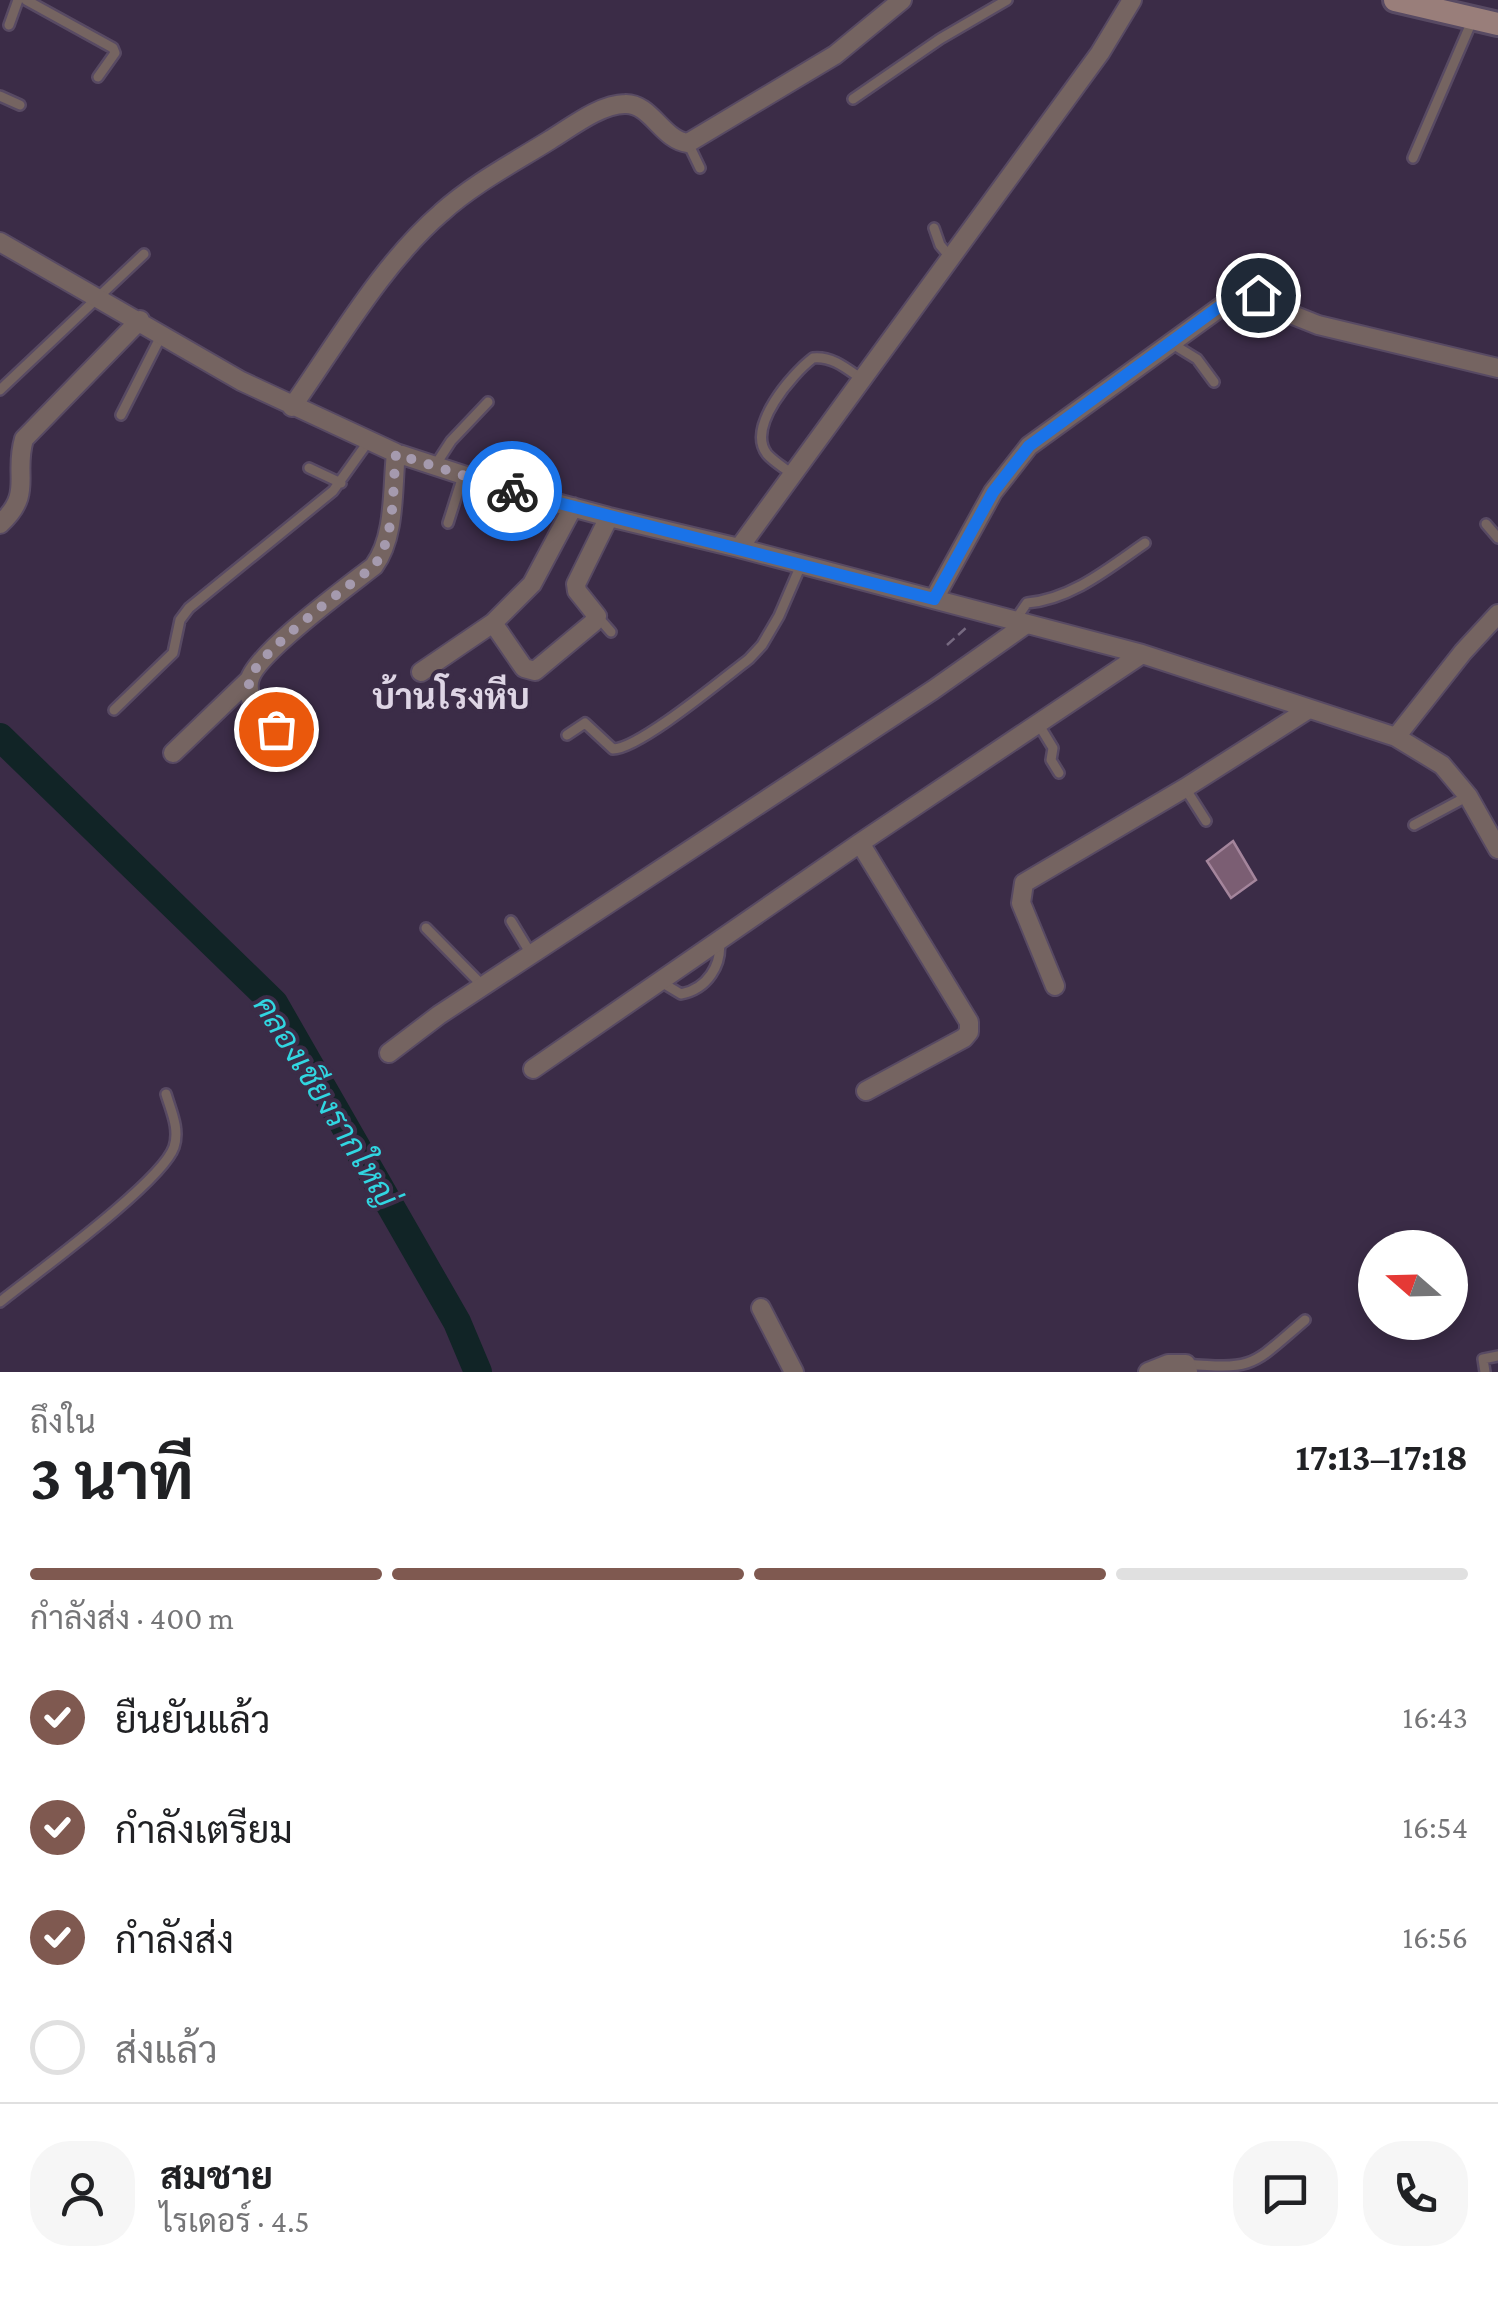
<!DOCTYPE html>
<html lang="th">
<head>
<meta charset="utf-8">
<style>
  :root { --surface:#fff; --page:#f6f6f6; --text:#202124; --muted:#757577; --line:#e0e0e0; --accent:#7f5950 }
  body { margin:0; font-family:"Crimson Pro",Sarabun,serif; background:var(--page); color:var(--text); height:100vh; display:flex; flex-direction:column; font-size:38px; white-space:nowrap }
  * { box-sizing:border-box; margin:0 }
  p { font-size:32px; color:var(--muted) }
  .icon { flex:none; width:55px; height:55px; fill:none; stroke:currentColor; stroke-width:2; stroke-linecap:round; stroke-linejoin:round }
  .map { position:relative; height:1372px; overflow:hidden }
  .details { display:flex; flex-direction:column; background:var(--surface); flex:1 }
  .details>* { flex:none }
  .needle { width:65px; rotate:290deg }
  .controls { position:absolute; left:1358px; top:1230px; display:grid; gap:20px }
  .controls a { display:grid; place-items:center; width:110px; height:110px; border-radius:50%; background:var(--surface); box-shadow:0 5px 15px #0003; font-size:50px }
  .pin { position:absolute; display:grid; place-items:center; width:85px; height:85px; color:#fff; margin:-42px; border:5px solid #fff; border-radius:50%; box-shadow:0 2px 10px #0007 }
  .courier { position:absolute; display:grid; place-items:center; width:100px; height:100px; margin:-50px; border:8px solid #1a73e8; border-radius:50%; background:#fff; color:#222; box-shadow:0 2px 12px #0007 }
  .summary em { font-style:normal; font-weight:700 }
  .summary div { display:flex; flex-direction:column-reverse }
  .summary { display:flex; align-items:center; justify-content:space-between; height:170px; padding:0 30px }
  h1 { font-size:65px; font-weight:700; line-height:75px }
  .bar { display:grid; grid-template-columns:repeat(4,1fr); gap:15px 10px; align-content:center; height:120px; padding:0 30px }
  .bar i { height:12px; border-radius:8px; background:var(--line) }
  .bar .selected { background:var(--accent) }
  .bar p { grid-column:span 4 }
  .line { display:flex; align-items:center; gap:25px; padding:0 30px; border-top:2px solid var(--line) }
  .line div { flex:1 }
  .round { display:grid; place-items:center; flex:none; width:105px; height:105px; border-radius:40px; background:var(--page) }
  ol { padding:0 30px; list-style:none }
  li { display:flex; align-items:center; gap:30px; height:110px }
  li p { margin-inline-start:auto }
  li .icon { padding:10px; border-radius:50%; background:var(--accent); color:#fff; stroke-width:4 }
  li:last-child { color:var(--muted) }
  li i { width:55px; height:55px; border:5px solid var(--line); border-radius:50% }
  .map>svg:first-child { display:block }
</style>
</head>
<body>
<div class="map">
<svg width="1498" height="1372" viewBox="0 0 1498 1372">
  <rect width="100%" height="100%" fill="#3b2c47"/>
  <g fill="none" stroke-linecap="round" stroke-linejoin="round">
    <path stroke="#112426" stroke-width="28" d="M 0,737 L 274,1003 L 457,1322 L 478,1372"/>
  </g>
  <path fill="#7b5e73" stroke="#a4859c" stroke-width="2.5" d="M 1233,841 L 1256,880 L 1231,898 L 1207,861 Z"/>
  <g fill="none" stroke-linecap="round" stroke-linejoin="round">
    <defs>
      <path id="lane" d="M 26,0 L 113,48 L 115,53 L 98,77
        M 9,25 L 18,0
        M 0,96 L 20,105
        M 853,99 L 940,39 L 1007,0
        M 688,143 L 700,168
        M 1413,158 L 1472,21
        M 934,228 L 940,245 L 950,257
        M 1171,343 L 1197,359 L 1214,382
        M 0,390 L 144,254
        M 121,415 L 161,336
        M 436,464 L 451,441 L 488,402
        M 309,468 L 341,483
        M 793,475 C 785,468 774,462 767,454 C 746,427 792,374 813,358 C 833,356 847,369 863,380
        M 448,523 L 463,476
        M 1486,524 L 1498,538
        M 597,616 L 611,632
        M 1016,619 L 1027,603 C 1072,599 1109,568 1145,543
        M 114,710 L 173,653 L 180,620 L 189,608 L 333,491 L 368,442
        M 1039,725 L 1053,748 L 1051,760 L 1059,773
        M 567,735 L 585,723 L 613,749 C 639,749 724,678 749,659 L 762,645 L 779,616 L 801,565
        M 1185,788 L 1206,821
        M 1414,825 L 1468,796
        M 511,921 L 531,954
        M 426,928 L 483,986
        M 661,982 L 681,994 C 707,989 723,965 719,939
        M 0,1302 C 35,1274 162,1182 174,1147 C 180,1129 171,1111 166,1094
        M 1186,1364 C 1256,1370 1252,1365 1305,1320
        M 1485,1372 L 1483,1359 L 1498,1356"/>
      <path id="street" d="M 0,242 L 241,381 L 396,453 L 515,492 L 609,517 L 739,548 L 1142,654 L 1396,737 L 1442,765 L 1468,796 L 1498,849
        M 292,407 C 337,343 382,264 441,213 C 473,184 513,163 550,140 C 570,128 600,104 625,104 C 651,103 662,140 688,143 L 835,55 L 902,0
        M 0,524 C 34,493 13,476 24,439 L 140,320
        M 739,548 L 1100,53 L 1132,0
        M 934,599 L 993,492 L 1029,446 L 1240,293 L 1257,295 L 1283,311 L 1318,325 L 1498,368
        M 493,623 L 524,668 L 535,671 L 594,622 L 597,616 L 577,591 L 576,584 L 609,517
        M 421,672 L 493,623 L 532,584 L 573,507
        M 1396,737 L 1463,652 L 1498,614
        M 301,745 C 279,731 245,712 249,682 C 252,656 350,585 374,566 C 396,536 392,489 396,453
        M 173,753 L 249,680
        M 860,843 L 969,1022 L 969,1032 L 964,1038 L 866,1091
        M 1055,986 L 1021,903 L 1024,883 L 1185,788 L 1309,709
        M 389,1053 L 439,1015 L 933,690 L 1025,625
        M 533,1069 L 860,843 L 1142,654
        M 761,1308 L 794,1372
        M 1148,1372 L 1168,1364 L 1186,1364 L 1188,1372"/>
      <path id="secondary" d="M 1395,0 L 1498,24"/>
    </defs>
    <use href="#lane" stroke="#584a63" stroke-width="14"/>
    <use href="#street" stroke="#584a63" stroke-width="22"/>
    <use href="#secondary" stroke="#584a63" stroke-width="28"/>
    <path stroke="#766980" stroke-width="2.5" stroke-dasharray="10 5" stroke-linecap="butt" d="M 947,645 L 967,627"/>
    <use href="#lane" stroke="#756461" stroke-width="9"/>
    <use href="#street" stroke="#756461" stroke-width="18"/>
    <use href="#secondary" stroke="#997e7a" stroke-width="22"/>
  </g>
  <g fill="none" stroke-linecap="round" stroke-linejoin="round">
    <path stroke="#a59aae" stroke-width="10" stroke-dasharray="0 18" d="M 276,729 C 263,717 248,703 249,683 C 251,656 349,586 374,566 C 396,537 392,489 396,454 L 512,491"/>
    <path stroke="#1a73e8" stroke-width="12" d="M 512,491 L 934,599 L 993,492 L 1029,446 L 1223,304 L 1240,293 L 1258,295"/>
  </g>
  <g text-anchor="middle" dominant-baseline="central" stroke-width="8" stroke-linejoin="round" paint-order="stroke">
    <g font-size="32" font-style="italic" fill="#31d6e1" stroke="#3b2c47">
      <text transform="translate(326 1101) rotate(58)">คลองเชียงรากใหญ่</text>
    </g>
    <g font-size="35" font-weight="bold" fill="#ded5e5" stroke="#3b2c47">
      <text x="451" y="697">บ้านโรงหีบ</text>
    </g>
  </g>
</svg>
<div class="controls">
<a><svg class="needle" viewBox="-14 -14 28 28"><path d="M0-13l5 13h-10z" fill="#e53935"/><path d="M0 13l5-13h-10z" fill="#757577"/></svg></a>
</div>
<div class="pin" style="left:276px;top:729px;background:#ea580c"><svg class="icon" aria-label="bag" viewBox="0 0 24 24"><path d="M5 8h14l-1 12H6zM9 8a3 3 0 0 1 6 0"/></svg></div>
<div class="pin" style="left:1258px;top:295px;background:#1f2937"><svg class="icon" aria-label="home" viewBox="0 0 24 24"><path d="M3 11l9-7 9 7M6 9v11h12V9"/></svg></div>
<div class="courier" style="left:512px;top:491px"><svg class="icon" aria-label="bike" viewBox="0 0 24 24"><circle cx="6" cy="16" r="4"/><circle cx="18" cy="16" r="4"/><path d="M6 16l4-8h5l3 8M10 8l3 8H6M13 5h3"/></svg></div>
</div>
<section class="details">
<div class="summary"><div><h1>3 นาที</h1><p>ถึงใน</p></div><em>17:13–17:18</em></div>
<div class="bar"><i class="selected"></i><i class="selected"></i><i class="selected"></i><i></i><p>กำลังส่ง · 400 m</p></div>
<ol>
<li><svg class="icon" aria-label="check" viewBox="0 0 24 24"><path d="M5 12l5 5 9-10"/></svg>ยืนยันแล้ว<p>16:43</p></li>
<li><svg class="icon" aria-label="check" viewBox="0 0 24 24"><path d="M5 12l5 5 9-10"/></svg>กำลังเตรียม<p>16:54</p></li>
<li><svg class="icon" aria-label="check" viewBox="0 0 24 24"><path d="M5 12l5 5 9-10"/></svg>กำลังส่ง<p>16:56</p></li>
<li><i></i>ส่งแล้ว</li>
</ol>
<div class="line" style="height:180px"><a class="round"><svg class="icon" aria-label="person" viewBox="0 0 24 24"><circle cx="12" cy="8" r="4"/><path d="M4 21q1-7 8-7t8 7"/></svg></a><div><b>สมชาย</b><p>ไรเดอร์ · 4.5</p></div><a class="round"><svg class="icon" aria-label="chat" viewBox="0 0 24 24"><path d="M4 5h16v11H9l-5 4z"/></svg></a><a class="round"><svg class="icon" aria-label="phone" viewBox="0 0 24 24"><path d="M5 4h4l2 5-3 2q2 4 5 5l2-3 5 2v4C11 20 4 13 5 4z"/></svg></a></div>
</section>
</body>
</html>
